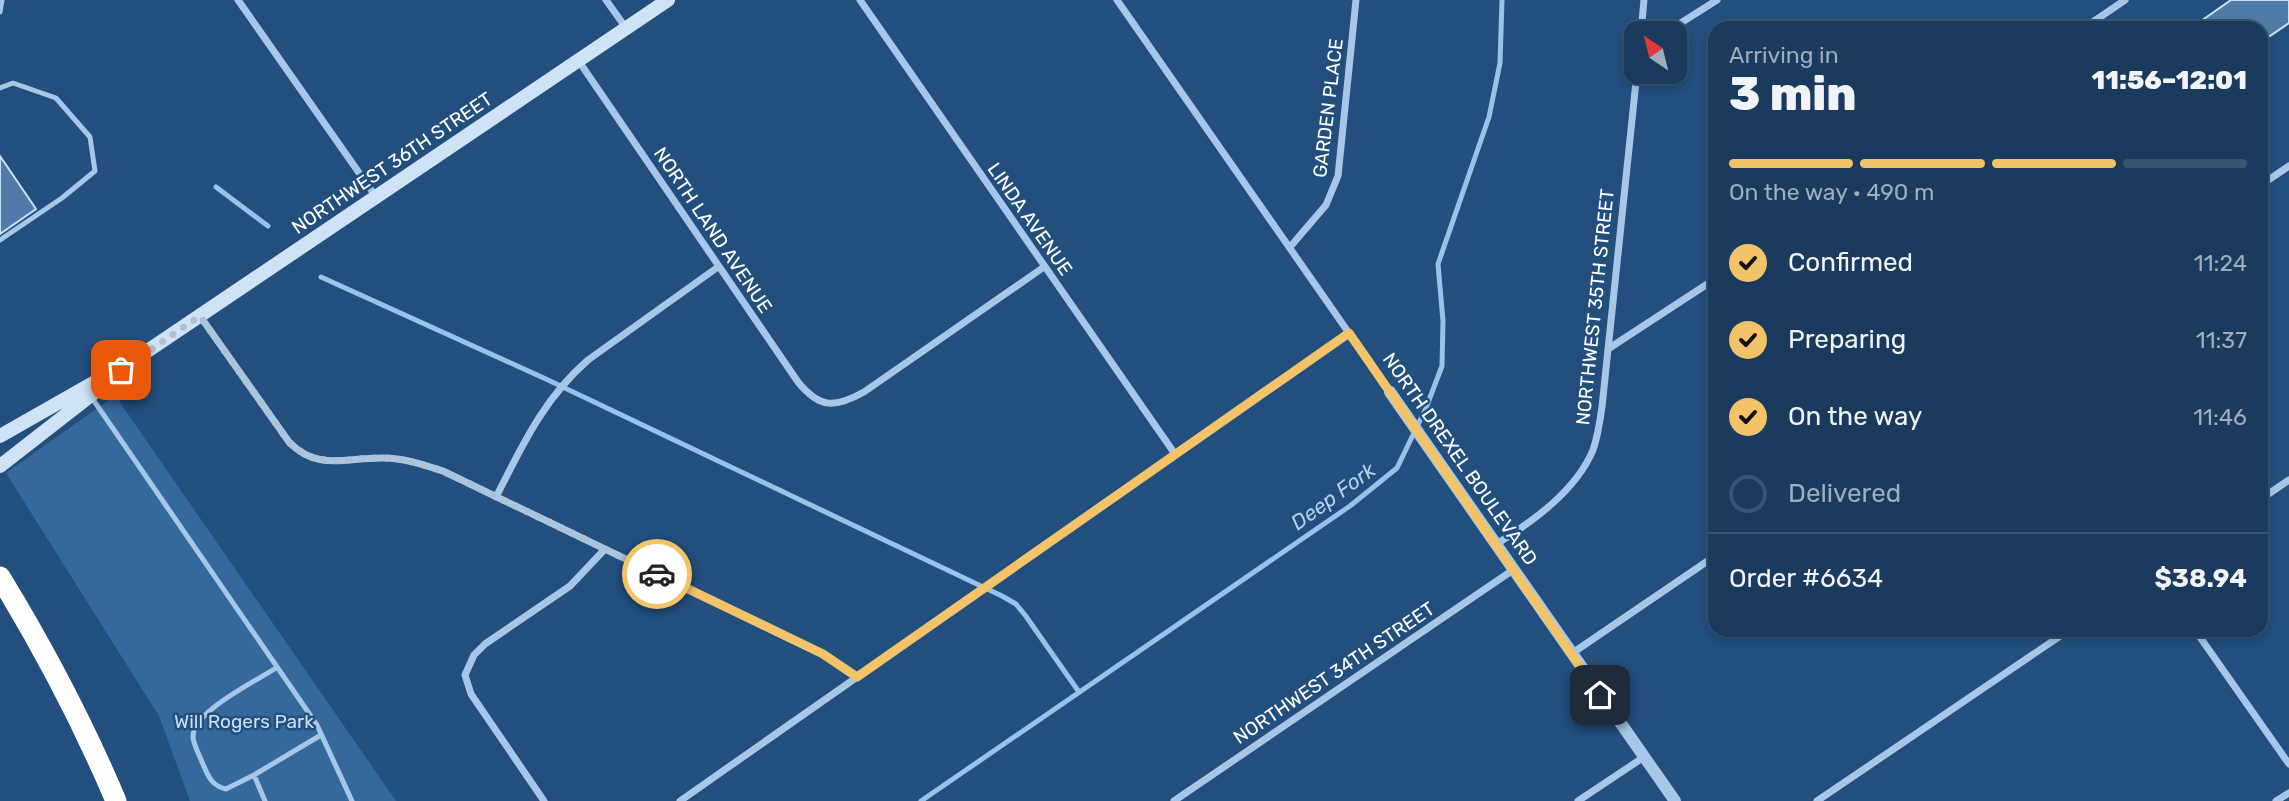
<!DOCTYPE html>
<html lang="en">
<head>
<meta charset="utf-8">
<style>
  :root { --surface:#1a3b5e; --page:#274667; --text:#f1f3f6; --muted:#9fadbc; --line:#385573; --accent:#f3c369 }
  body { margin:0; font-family:Rubik,sans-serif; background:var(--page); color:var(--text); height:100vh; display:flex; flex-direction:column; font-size:26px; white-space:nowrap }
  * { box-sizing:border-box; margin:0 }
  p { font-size:23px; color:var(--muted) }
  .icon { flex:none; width:38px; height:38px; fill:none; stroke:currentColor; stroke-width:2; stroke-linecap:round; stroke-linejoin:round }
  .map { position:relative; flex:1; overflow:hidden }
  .details { position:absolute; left:1708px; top:21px; width:560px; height:616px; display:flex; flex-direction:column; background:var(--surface); border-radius:21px; box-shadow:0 4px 10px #0003,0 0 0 2px var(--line) }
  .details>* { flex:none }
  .needle { width:46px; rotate:325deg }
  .tools { position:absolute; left:1624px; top:21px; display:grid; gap:14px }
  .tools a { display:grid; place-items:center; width:63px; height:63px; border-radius:14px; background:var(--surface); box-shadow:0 4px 10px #0003,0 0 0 2px var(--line); font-size:35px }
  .pin { position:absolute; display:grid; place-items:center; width:60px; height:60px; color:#fff; margin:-30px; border-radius:14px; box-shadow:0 4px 10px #0006 }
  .courier { position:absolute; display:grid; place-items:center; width:70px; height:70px; margin:-35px; border:5px solid #f3c369; border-radius:50%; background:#fff; color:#222; box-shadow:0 2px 9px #0007 }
  .overview em { font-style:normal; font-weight:800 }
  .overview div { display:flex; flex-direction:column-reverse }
  .overview { display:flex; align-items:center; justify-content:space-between; height:119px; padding:0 21px }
  h1 { font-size:46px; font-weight:800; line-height:52px }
  .bar { display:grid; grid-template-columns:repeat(4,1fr); gap:10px 7px; align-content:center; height:84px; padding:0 21px }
  .bar i { height:9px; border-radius:5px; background:var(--line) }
  .bar .active { background:var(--accent) }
  .bar p { grid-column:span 4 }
  .line { display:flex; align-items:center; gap:18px; padding:0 21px; border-top:2px solid var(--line) }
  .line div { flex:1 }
  ol { padding:0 21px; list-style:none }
  li { display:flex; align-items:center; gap:21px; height:77px }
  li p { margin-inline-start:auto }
  li .icon { padding:7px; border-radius:50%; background:var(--accent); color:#111; stroke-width:4 }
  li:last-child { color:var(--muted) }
  li i { width:38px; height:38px; border:4px solid var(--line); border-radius:50% }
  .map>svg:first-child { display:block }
</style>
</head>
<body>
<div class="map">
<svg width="2289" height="801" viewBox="0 0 2289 801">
  <rect width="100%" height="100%" fill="#224f7e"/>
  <path fill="#35699c" d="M 116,395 L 121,404 L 396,801 L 190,801 L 159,716 L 6,473 Z"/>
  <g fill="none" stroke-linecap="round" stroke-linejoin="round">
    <path stroke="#9ac2e8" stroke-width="5" d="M 216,187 L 268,226
      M 321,277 L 548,380 L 1002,596 L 1016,604 L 1025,615 L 1079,692
      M 921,801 L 1350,506 L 1397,468 L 1426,408 L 1442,366 L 1443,321 L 1438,264 L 1489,117 L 1500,63 L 1502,0"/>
  </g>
  <path fill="#4f7ba9" stroke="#cae0f5" stroke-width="2" d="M 2231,0 L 2289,0 L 2289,23 L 2261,42 L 2261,28 L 2191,28 Z
    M 0,156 L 36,209 L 0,234 Z"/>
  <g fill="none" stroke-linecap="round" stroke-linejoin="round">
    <path stroke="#a6c7e7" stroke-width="5" d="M 0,12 L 2,0
      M 0,88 L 13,83 L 56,98 L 90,137 L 95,171 L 62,198 L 0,240
      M 92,398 L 317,725 L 352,801
      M 254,775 L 321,735
      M 265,801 L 254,775 L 226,789 C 210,785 208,775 202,762 C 199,754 193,744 193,736 C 194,711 256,681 276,668"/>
    <path stroke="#a6c7e7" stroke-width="7" d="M 238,0 L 376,197
      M 606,0 L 626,28
      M 860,0 L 1175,454
      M 1117,0 L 1390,392
      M 2084,28 L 2125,0
      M 1641,33 L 1644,0
      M 1665,33 L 1717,0
      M 578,60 L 798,382 C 820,409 835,408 864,392 L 1044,267
      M 2261,185 L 2289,166
      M 1290,247 L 1326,205 L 1338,176 L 1356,0
      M 200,316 L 289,442 C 318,472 347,457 384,458 C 404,458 424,465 443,471 L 823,654 L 857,677
      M 1608,349 L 1715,279
      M 496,497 C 522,446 544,398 588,360 L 718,267
      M 2261,499 L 2289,480
      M 1495,545 C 1532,522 1576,491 1593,450 C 1598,436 1600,421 1602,407 L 1637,72
      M 2195,630 L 2289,764
      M 1571,654 L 1715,556
      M 544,801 L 471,694 L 465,675 L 474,655 L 485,644 L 570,586 L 605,549
      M 680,801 L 1349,333
      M 1174,801 L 1513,570
      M 1578,801 L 1644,757
      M 1817,801 L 2069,630
      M 2276,801 L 2289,793"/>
    <path stroke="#a6c7e7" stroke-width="12" d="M 1390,392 L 1675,801"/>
    <path stroke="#d0e2f6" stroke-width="14" d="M 0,436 L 137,358 L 668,0
      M 0,466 L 104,385"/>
    <path stroke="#fff" stroke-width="21" d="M 0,577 C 44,649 83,723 116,801"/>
  </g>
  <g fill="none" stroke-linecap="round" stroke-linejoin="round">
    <path stroke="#b2c1d2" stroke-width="7" stroke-dasharray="0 12.6" d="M 121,370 L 200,316 L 289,442 C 317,471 348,457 384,458 C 404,458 424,465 443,471 L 657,574"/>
    <path stroke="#f3c369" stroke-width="9" d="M 657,574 L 823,654 L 857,677 L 1349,333 L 1600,695"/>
  </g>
  <g text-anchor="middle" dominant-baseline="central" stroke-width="5" stroke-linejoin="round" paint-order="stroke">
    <g font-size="19" fill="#fff" stroke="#224f7e">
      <text transform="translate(1328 108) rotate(-83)">GARDEN PLACE</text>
      <text transform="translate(392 163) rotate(-34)">NORTHWEST 36TH STREET</text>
      <text transform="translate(1030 219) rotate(55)">LINDA AVENUE</text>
      <text transform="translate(713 230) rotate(56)">NORTH LAND AVENUE</text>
      <text transform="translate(1595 307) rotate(-84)">NORTHWEST 35TH STREET</text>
      <text transform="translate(1460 459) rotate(55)">NORTH DREXEL BOULEVARD</text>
      <text transform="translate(1334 673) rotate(-34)">NORTHWEST 34TH STREET</text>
    </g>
    <g font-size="19" fill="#cae0f5" stroke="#224f7e">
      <text x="244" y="721">Will Rogers Park</text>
    </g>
    <g font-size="21" font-style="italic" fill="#b2d1ee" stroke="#224f7e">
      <text transform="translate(1333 496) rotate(-36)">Deep Fork</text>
    </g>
  </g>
</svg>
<div class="tools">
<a><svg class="needle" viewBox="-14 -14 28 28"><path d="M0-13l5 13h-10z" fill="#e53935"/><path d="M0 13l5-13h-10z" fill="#9fadbc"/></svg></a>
</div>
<div class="pin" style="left:121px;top:370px;background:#ea580c"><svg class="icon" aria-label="bag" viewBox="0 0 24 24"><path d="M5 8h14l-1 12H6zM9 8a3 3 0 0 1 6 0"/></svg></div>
<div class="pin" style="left:1600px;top:695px;background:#1f2937"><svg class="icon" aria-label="home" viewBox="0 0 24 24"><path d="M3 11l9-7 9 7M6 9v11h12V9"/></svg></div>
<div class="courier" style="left:657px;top:574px"><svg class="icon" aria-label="car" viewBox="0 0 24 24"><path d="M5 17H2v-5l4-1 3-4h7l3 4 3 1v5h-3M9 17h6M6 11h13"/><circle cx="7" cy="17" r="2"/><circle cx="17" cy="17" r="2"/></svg></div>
<section class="details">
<div class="overview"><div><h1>3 min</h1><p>Arriving in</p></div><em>11:56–12:01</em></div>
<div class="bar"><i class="active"></i><i class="active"></i><i class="active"></i><i></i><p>On the way · 490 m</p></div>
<ol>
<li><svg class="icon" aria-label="check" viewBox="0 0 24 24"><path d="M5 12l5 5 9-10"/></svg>Confirmed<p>11:24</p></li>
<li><svg class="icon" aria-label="check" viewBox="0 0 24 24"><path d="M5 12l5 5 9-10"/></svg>Preparing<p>11:37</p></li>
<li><svg class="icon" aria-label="check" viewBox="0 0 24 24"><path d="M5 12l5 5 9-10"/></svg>On the way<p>11:46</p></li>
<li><i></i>Delivered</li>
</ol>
<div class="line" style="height:91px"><div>Order #6634</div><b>$38.94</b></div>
</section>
</div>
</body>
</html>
